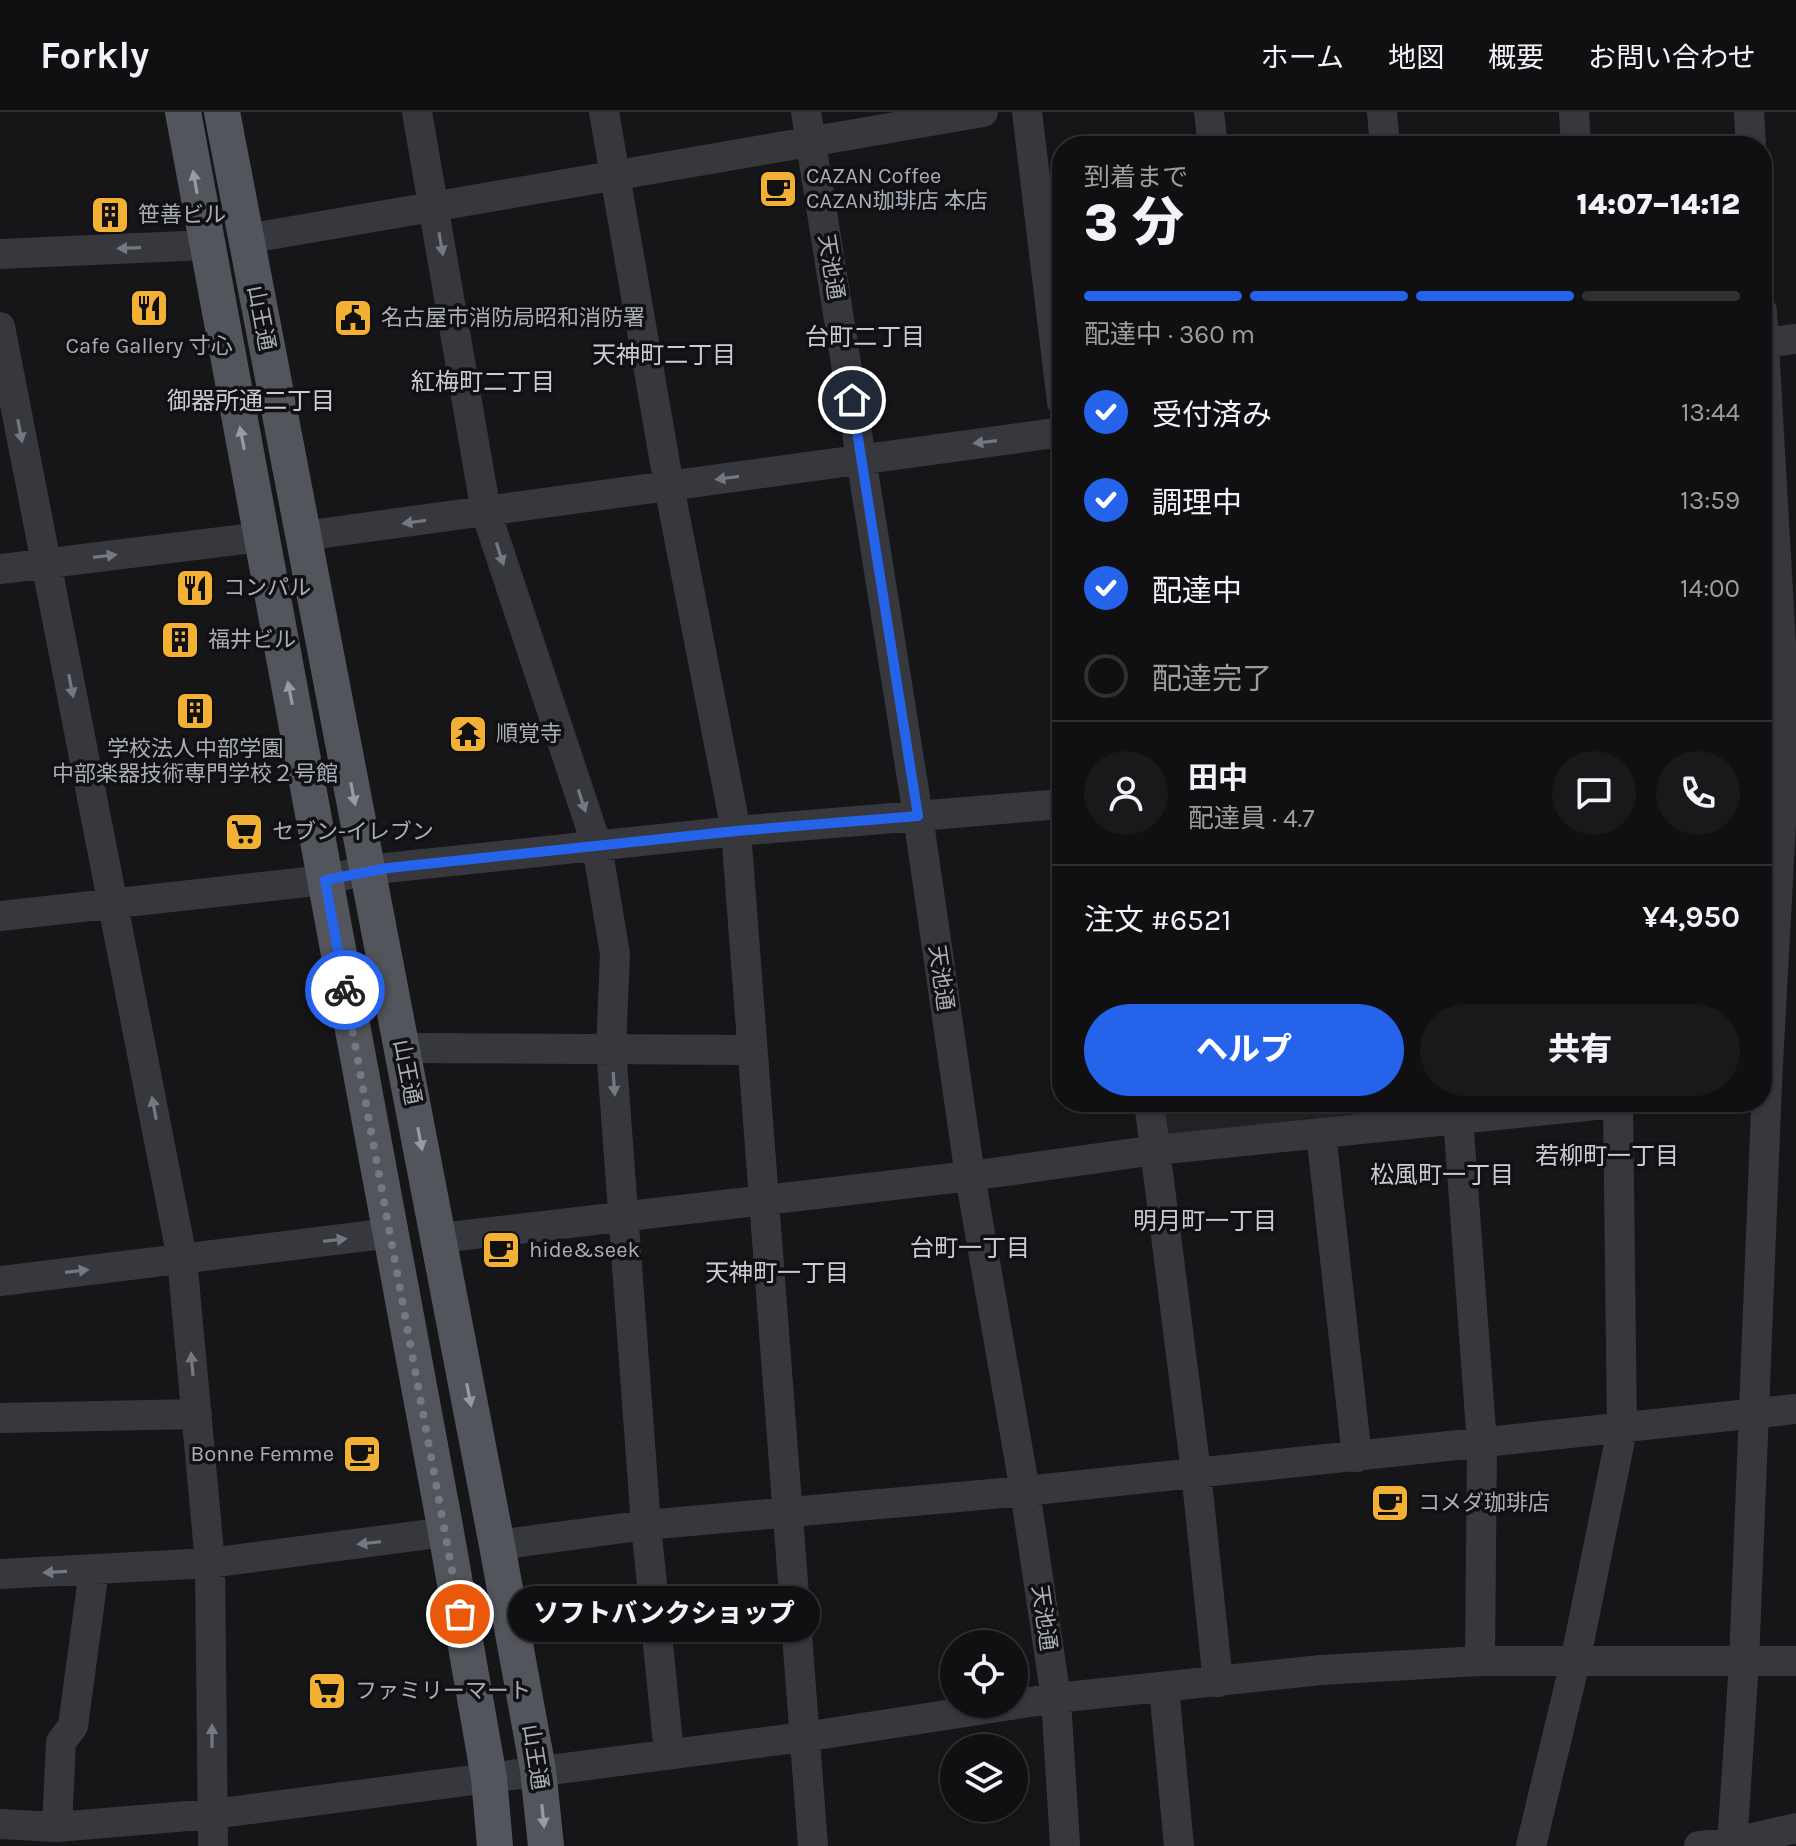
<!DOCTYPE html>
<html lang="ja">
<head>
<meta charset="utf-8">
<style>
  :root { --surface:#101012; --page:#19191b; --text:#f1f3f6; --muted:#9c9d9f; --line:#303032; --accent:#2563eb }
  body { margin:0; font-family:Karla,"Noto Sans JP",sans-serif; background:var(--page); color:var(--text); height:100vh; display:flex; flex-direction:column; font-size:30px; white-space:nowrap }
  * { box-sizing:border-box; margin:0 }
  p { font-size:26px; color:var(--muted) }
  .icon { flex:none; width:44px; height:44px; fill:none; stroke:currentColor; stroke-width:2; stroke-linecap:round; stroke-linejoin:round }
  .map { position:relative; flex:1; overflow:hidden }
  .drawer { position:absolute; left:1052px; top:24px; width:720px; height:976px; display:flex; flex-direction:column; background:var(--surface); border-radius:32px; box-shadow:0 2px 6px #0004,0 0 0 2px var(--line) }
  .drawer>* { flex:none }
  .fabs { position:absolute; left:940px; top:1518px; display:grid; gap:16px }
  .fabs a { display:grid; place-items:center; width:88px; height:88px; border-radius:50%; background:var(--surface); box-shadow:0 2px 6px #0004,0 0 0 2px var(--line); font-size:40px }
  .pin { position:absolute; display:grid; place-items:center; width:68px; height:68px; color:#fff; margin:-34px; border:4px solid #fff; border-radius:50%; box-shadow:0 2px 8px #0007 }
  .courier { position:absolute; display:grid; place-items:center; width:80px; height:80px; margin:-40px; border:6px solid #2563eb; border-radius:50%; background:#fff; color:#222; box-shadow:0 2px 10px #0007 }
  .bubble { position:absolute; height:56px; border-radius:28px; background:var(--surface); box-shadow:0 2px 6px #0004,0 0 0 2px var(--line); font-size:26px; font-weight:800; line-height:56px; text-align:center }
  .head em { font-style:normal; font-weight:800 }
  .head div { display:flex; flex-direction:column-reverse }
  .head { display:flex; align-items:center; justify-content:space-between; height:136px; padding:0 32px }
  h1 { font-size:52px; font-weight:800; line-height:60px }
  .bar { display:grid; grid-template-columns:repeat(4,1fr); gap:12px 8px; align-content:center; height:96px; padding:0 32px }
  .bar i { height:10px; border-radius:6px; background:var(--line) }
  .bar .selected { background:var(--accent) }
  .bar p { grid-column:span 4 }
  .line { display:flex; align-items:center; gap:20px; padding:0 32px; border-top:2px solid var(--line) }
  .line div { flex:1 }
  .round { display:grid; place-items:center; flex:none; width:84px; height:84px; border-radius:42px; background:var(--page) }
  ol { padding:0 32px; list-style:none }
  li { display:flex; align-items:center; gap:24px; height:88px }
  li p { margin-inline-start:auto }
  li .icon { padding:8px; border-radius:50%; background:var(--accent); color:#fff; stroke-width:4 }
  li:last-child { color:var(--muted) }
  li i { width:44px; height:44px; border:4px solid var(--line); border-radius:50% }
  .primary-button { display:flex; gap:16px; margin-top:auto; padding:16px 32px }
  .primary-button a { flex:1; height:92px; border-radius:48px; background:var(--accent); color:#fff; font-size:32px; font-weight:800; line-height:92px; text-align:center }
  .primary-button a+a { background:var(--page); color:var(--text) }
  header { display:flex; align-items:center; gap:48px; box-sizing:border-box; height:112px; padding:0 40px; background:var(--surface); border-bottom:2px solid var(--line) }
  header strong { font-size:38px }
  nav { display:flex; gap:44px; margin-inline-start:auto; font-size:28px }
  .map>svg:first-child { display:block }
</style>
</head>
<body>
<header>
<strong>Forkly</strong>
<nav><a>ホーム</a><a>地図</a><a>概要</a><a>お問い合わせ</a></nav>
</header>
<div class="map">
<svg width="1796" height="1734" viewBox="0 0 1796 1734">
  <rect width="100%" height="100%" fill="#161618"/>
  <path fill="#222225" d="M 1160,990 L 1439,990 L 1434,995 L 1164,1024 Z"/>
  <g fill="none" stroke-linecap="round" stroke-linejoin="round">
    <path stroke="#37383d" stroke-width="30" d="M 417,0 L 486,400 L 597,734 L 615,842 L 611,936 L 646,1413 L 669,1642
      M 604,0 L 669,374 L 736,719 L 813,1734
      M 806,0 L 918,704 L 970,1064 L 1025,1379 L 1056,1586 L 1065,1734
      M 1027,0 L 1062,290
      M 1209,0 L 1213,34
      M 1382,0 L 1385,34
      M 1574,0 L 1576,34
      M 1749,0 L 1751,34
      M 246,127 L 983,0
      M 0,142 L 207,133
      M 0,215 L 182,1146 L 210,1451 L 213,1734
      M 1762,231 L 1796,227
      M 303,424 L 1062,320
      M 0,457 L 261,425
      M 0,804 L 325,768 L 367,758 L 736,719 L 1062,692
      M 402,936 L 752,938
      M 1149,990 L 1196,1360 L 1218,1570
      M 1457,992 L 1482,1332 L 1480,1549
      M 1321,1021 L 1357,1345
      M 440,1126 L 970,1064 L 1156,1038 L 1625,990
      M 0,1169 L 391,1121
      M 0,1306 L 197,1302
      M 497,1433 L 646,1413 L 1025,1379 L 1796,1297
      M 0,1462 L 210,1451 L 446,1420
      M 1164,1576 L 1179,1734
      M 0,1712 L 57,1715 L 212,1702 L 804,1625 L 1056,1586 L 1321,1558 L 1480,1549 L 1796,1549
      M 57,1715 L 61,1630 L 73,1614 L 94,1458
      M 1531,1734 L 1575,1550 L 1622,1318 L 1618,990
      M 1699,1734 L 1732,1731 L 1796,1716
      M 1732,1734 L 1744,1550 L 1767,971 L 1786,620 L 1762,199"/>
    <path stroke="#53555c" stroke-width="36" d="M 183,0 L 446,1420 L 489,1666 L 495,1734
      M 222,0 L 497,1433 L 538,1658 L 546,1734"/>
  </g>
  <defs><path id="oneway-solid" d="M-6-.8H1V-3.2L6.5 0L1 3.2V.8H-6Z" transform="scale(2)"/></defs>
  <g fill="#979ba6">
    <use href="#oneway-solid" transform="translate(195 70) rotate(-100)"/>
    <use href="#oneway-solid" transform="translate(242 326) rotate(-101)"/>
    <use href="#oneway-solid" transform="translate(290 581) rotate(-101)"/>
    <use href="#oneway-solid" transform="translate(353 682) rotate(79)"/>
    <use href="#oneway-solid" transform="translate(420 1027) rotate(79)"/>
    <use href="#oneway-solid" transform="translate(469 1283) rotate(79)"/>
    <use href="#oneway-solid" transform="translate(543 1704) rotate(84)"/>
  </g>
  <g fill="#757881">
    <use href="#oneway-solid" transform="translate(441 132) rotate(80)"/>
    <use href="#oneway-solid" transform="translate(129 136) rotate(178)"/>
    <use href="#oneway-solid" transform="translate(20 319) rotate(79)"/>
    <use href="#oneway-solid" transform="translate(985 330) rotate(173)"/>
    <use href="#oneway-solid" transform="translate(727 366) rotate(172)"/>
    <use href="#oneway-solid" transform="translate(414 410) rotate(172)"/>
    <use href="#oneway-solid" transform="translate(500 442) rotate(72)"/>
    <use href="#oneway-solid" transform="translate(105 444) rotate(-7)"/>
    <use href="#oneway-solid" transform="translate(71 574) rotate(79)"/>
    <use href="#oneway-solid" transform="translate(582 689) rotate(72)"/>
    <use href="#oneway-solid" transform="translate(614 972) rotate(86)"/>
    <use href="#oneway-solid" transform="translate(154 996) rotate(-101)"/>
    <use href="#oneway-solid" transform="translate(335 1128) rotate(-7)"/>
    <use href="#oneway-solid" transform="translate(77 1159) rotate(-7)"/>
    <use href="#oneway-solid" transform="translate(192 1252) rotate(-95)"/>
    <use href="#oneway-solid" transform="translate(369 1431) rotate(173)"/>
    <use href="#oneway-solid" transform="translate(55 1460) rotate(177)"/>
    <use href="#oneway-solid" transform="translate(212 1624) rotate(-90)"/>
  </g>
  <g fill="none" stroke-linecap="round" stroke-linejoin="round">
    <path stroke="#757880" stroke-width="8" stroke-dasharray="0 14.4" d="M 345,878 L 460,1502"/>
    <path stroke="#2563eb" stroke-width="10" d="M 345,878 L 325,768 L 388,756 L 736,719 L 918,704 L 852,288"/>
  </g>
  <defs>
    <symbol id="cafe-square" viewBox="-11 -11 22 22"><rect x="-9" y="-9" width="18" height="18" rx="4" fill="#f2b134" stroke="#111113"/><path d="M-5.5-4.5H6V0H3Q3 3.5 0 3.5H-2.5Q-5.5 3.5-5.5 0ZM3-3.2v2h1.7v-2ZM-6 4.5H4V6H-6Z" fill="#111"/></symbol>
    <symbol id="building-square" viewBox="-11 -11 22 22"><rect x="-9" y="-9" width="18" height="18" rx="4" fill="#f2b134" stroke="#111113"/><path d="M-4-6H4V6H1V3H-1V6H-4ZM-2.5-4.3h1.7v1.8h-1.7ZM.8-4.3h1.7v1.8H.8ZM-2.5-1h1.7V.8h-1.7ZM.8-1h1.7V.8H.8Z" fill="#111"/></symbol>
    <symbol id="restaurant-square" viewBox="-11 -11 22 22"><rect x="-9" y="-9" width="18" height="18" rx="4" fill="#f2b134" stroke="#111113"/><path d="M-5-6h1v4h1v-4h1v4h1v-4h1v5L-1.5 .5V6h-2V.5L-5-1ZM5-6V6H3V1.5H1.5Q1.5-4 5-6Z" fill="#111"/></symbol>
    <symbol id="civic-square" viewBox="-11 -11 22 22"><rect x="-9" y="-9" width="18" height="18" rx="4" fill="#f2b134" stroke="#111113"/><path d="M-.6-6.5H3V-4.5H.6V-3L4-1V1h2V6H-6V1h2V-1L-.6-3ZM-1.2 2.5V6h2.4V2.5Z" fill="#111"/></symbol>
    <symbol id="temple-square" viewBox="-11 -11 22 22"><rect x="-9" y="-9" width="18" height="18" rx="4" fill="#f2b134" stroke="#111113"/><path d="M0-6L5-2H3V0L6.5 2.5H4V6H1.5V3h-3V6H-4V2.5H-6.5L-3 0V-2H-5Z" fill="#111"/></symbol>
    <symbol id="supermarket-square" viewBox="-11 -11 22 22"><rect x="-9" y="-9" width="18" height="18" rx="4" fill="#f2b134" stroke="#111113"/><path d="M-6-5.5h2.5l.6 2H6L4.5 2H-2.5L-4.4-4H-6ZM-1.5 3.2a1.3 1.3 0 1 0 .1 0ZM3 3.2a1.3 1.3 0 1 0 .1 0Z" fill="#111"/></symbol>
  </defs>
  <g fill-rule="evenodd">
    <use href="#cafe-square" x="756" y="55" width="44" height="44"/>
    <use href="#building-square" x="88" y="81" width="44" height="44"/>
    <use href="#restaurant-square" x="127" y="174" width="44" height="44"/>
    <use href="#civic-square" x="331" y="184" width="44" height="44"/>
    <use href="#restaurant-square" x="173" y="454" width="44" height="44"/>
    <use href="#building-square" x="158" y="506" width="44" height="44"/>
    <use href="#building-square" x="173" y="577" width="44" height="44"/>
    <use href="#temple-square" x="446" y="600" width="44" height="44"/>
    <use href="#supermarket-square" x="222" y="698" width="44" height="44"/>
    <use href="#cafe-square" x="479" y="1116" width="44" height="44"/>
    <use href="#cafe-square" x="340" y="1320" width="44" height="44"/>
    <use href="#cafe-square" x="1368" y="1369" width="44" height="44"/>
    <use href="#supermarket-square" x="305" y="1557" width="44" height="44"/>
  </g>
  <g text-anchor="middle" dominant-baseline="central" stroke-width="7" stroke-linejoin="round" paint-order="stroke">
    <g font-size="22" fill="#a8adb8" stroke="#111113" text-anchor="start">
      <text x="806" y="64">CAZAN Coffee<tspan x="806" dy="25">CAZAN珈琲店 本店</tspan></text>
      <text x="138" y="103">笹善ビル</text>
      <text x="381" y="206">名古屋市消防局昭和消防署</text>
      <text x="149" y="234" text-anchor="middle">Cafe Gallery 寸心</text>
      <text x="223" y="476">コンパル</text>
      <text x="208" y="528">福井ビル</text>
      <text x="496" y="622">順覚寺</text>
      <text x="195" y="637" text-anchor="middle">学校法人中部学園<tspan x="195" dy="25">中部楽器技術専門学校２号館</tspan></text>
      <text x="272" y="720">セブン-イレブン</text>
      <text x="529" y="1138">hide&amp;seek</text>
      <text x="334" y="1342" text-anchor="end">Bonne Femme</text>
      <text x="1418" y="1391">コメダ珈琲店</text>
      <text x="355" y="1579">ファミリーマート</text>
    </g>
    <g font-size="22" fill="#a8adb8" stroke="#111113">
      <text transform="translate(831 155) rotate(81)">天池通</text>
      <text transform="translate(261 206) rotate(79)">山王通</text>
      <text transform="translate(941 866) rotate(82)">天池通</text>
      <text transform="translate(407 960) rotate(79)">山王通</text>
      <text transform="translate(1044 1506) rotate(82)">天池通</text>
      <text transform="translate(535 1645) rotate(81)">山王通</text>
    </g>
    <g font-size="24" fill="#c9ccd4" stroke="#111113">
      <text x="865" y="225">台町二丁目</text>
      <text x="664" y="243">天神町二丁目</text>
      <text x="483" y="270">紅梅町二丁目</text>
      <text x="251" y="289">御器所通二丁目</text>
      <text x="1607" y="1044">若柳町一丁目</text>
      <text x="1442" y="1063">松風町一丁目</text>
      <text x="1205" y="1109">明月町一丁目</text>
      <text x="970" y="1136">台町一丁目</text>
      <text x="777" y="1161">天神町一丁目</text>
    </g>
  </g>
</svg>
<div class="fabs">
<a><svg class="icon" aria-label="locate" viewBox="0 0 24 24"><circle cx="12" cy="12" r="6"/><path d="M12 2v4M12 18v4M2 12h4M18 12h4"/></svg></a>
<a><svg class="icon" aria-label="layers" viewBox="0 0 24 24"><path d="M12 4l9 5-9 5-9-5zM3 14l9 5 9-5"/></svg></a>
</div>
<div class="pin" style="left:460px;top:1502px;background:#ea580c"><svg class="icon" aria-label="bag" viewBox="0 0 24 24"><path d="M5 8h14l-1 12H6zM9 8a3 3 0 0 1 6 0"/></svg></div>
<div class="pin" style="left:852px;top:288px;background:#1f2937"><svg class="icon" aria-label="home" viewBox="0 0 24 24"><path d="M3 11l9-7 9 7M6 9v11h12V9"/></svg></div>
<div class="courier" style="left:345px;top:878px"><svg class="icon" aria-label="bike" viewBox="0 0 24 24"><circle cx="6" cy="16" r="4"/><circle cx="18" cy="16" r="4"/><path d="M6 16l4-8h5l3 8M10 8l3 8H6M13 5h3"/></svg></div>
<div class="bubble" style="left:508px;top:1474px;width:312px">ソフトバンクショップ</div>
<section class="drawer">
<div class="head"><div><h1>3 分</h1><p>到着まで</p></div><em>14:07–14:12</em></div>
<div class="bar"><i class="selected"></i><i class="selected"></i><i class="selected"></i><i></i><p>配達中 · 360 m</p></div>
<ol>
<li><svg class="icon" aria-label="check" viewBox="0 0 24 24"><path d="M5 12l5 5 9-10"/></svg>受付済み<p>13:44</p></li>
<li><svg class="icon" aria-label="check" viewBox="0 0 24 24"><path d="M5 12l5 5 9-10"/></svg>調理中<p>13:59</p></li>
<li><svg class="icon" aria-label="check" viewBox="0 0 24 24"><path d="M5 12l5 5 9-10"/></svg>配達中<p>14:00</p></li>
<li><i></i>配達完了</li>
</ol>
<div class="line" style="height:144px"><a class="round"><svg class="icon" aria-label="person" viewBox="0 0 24 24"><circle cx="12" cy="8" r="4"/><path d="M4 21q1-7 8-7t8 7"/></svg></a><div><b>田中</b><p>配達員 · 4.7</p></div><a class="round"><svg class="icon" aria-label="chat" viewBox="0 0 24 24"><path d="M4 5h16v11H9l-5 4z"/></svg></a><a class="round"><svg class="icon" aria-label="phone" viewBox="0 0 24 24"><path d="M5 4h4l2 5-3 2q2 4 5 5l2-3 5 2v4C11 20 4 13 5 4z"/></svg></a></div>
<div class="line" style="height:104px"><div>注文 #6521</div><b>¥4,950</b></div>
<div class="primary-button"><a>ヘルプ</a><a>共有</a></div>
</section>
</div>
</body>
</html>
